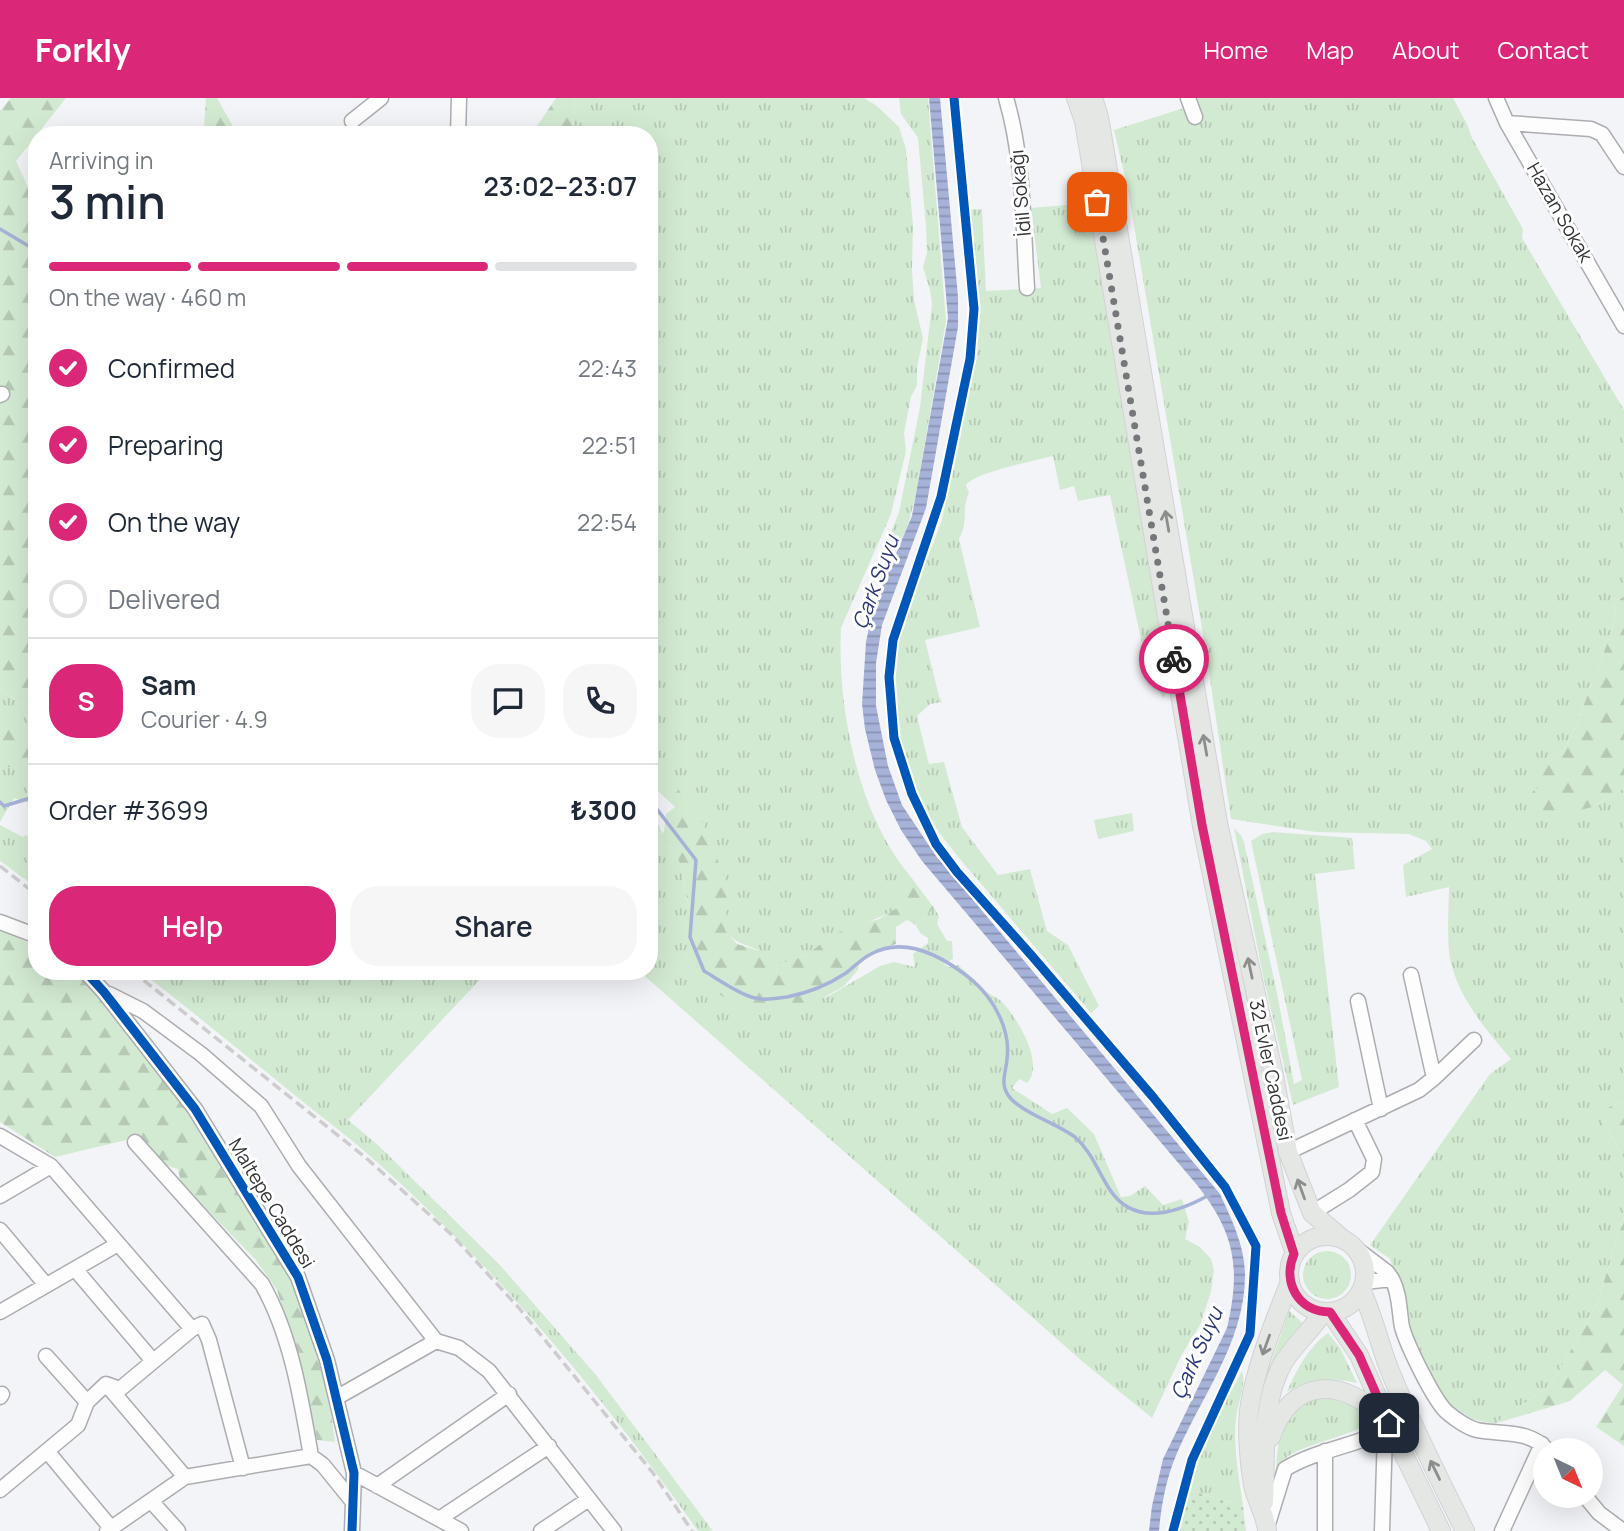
<!DOCTYPE html>
<html lang="en">
<head>
<meta charset="utf-8">
<style>
  :root { --surface:#fff; --page:#f6f6f7; --text:#1f2937; --muted:#747a83; --line:#e0e1e3; --accent:#db2777 }
  body { margin:0; font-family:Manrope,sans-serif; background:var(--page); color:var(--text); height:100vh; display:flex; flex-direction:column; font-size:26px; white-space:nowrap }
  * { box-sizing:border-box; margin:0 }
  p { font-size:23px; color:var(--muted) }
  .icon { flex:none; width:38px; height:38px; fill:none; stroke:currentColor; stroke-width:2; stroke-linecap:round; stroke-linejoin:round }
  .map { position:relative; flex:1; overflow:hidden }
  .sheet { position:absolute; left:28px; top:28px; width:630px; height:854px; display:flex; flex-direction:column; background:var(--surface); border-radius:28px; box-shadow:0 7px 28px #0002 }
  .sheet>* { flex:none }
  .needle { width:46px; rotate:137deg }
  .controls { position:absolute; left:1533px; top:1340px; display:grid; gap:14px }
  .controls a { display:grid; place-items:center; width:70px; height:70px; border-radius:50%; background:var(--surface); box-shadow:0 7px 28px #0002; font-size:35px }
  .pin { position:absolute; display:grid; place-items:center; width:60px; height:60px; color:#fff; margin:-30px; border-radius:14px; box-shadow:0 4px 10px #0006 }
  .courier { position:absolute; display:grid; place-items:center; width:70px; height:70px; margin:-35px; border:5px solid #db2777; border-radius:50%; background:#fff; color:#222; box-shadow:0 2px 9px #0007 }
  .overview em { font-style:normal; font-weight:600 }
  .overview div { display:flex; flex-direction:column-reverse }
  .overview { display:flex; align-items:center; justify-content:space-between; height:119px; padding:0 21px }
  h1 { font-size:46px; font-weight:600; line-height:52px }
  .bar { display:grid; grid-template-columns:repeat(4,1fr); gap:10px 7px; align-content:center; height:84px; padding:0 21px }
  .bar i { height:9px; border-radius:5px; background:var(--line) }
  .bar .on { background:var(--accent) }
  .bar p { grid-column:span 4 }
  .line { display:flex; align-items:center; gap:18px; padding:0 21px; border-top:2px solid var(--line) }
  .line div { flex:1 }
  .round { display:grid; place-items:center; flex:none; width:74px; height:74px; border-radius:28px; background:var(--page) }
  ol { padding:0 21px; list-style:none }
  li { display:flex; align-items:center; gap:21px; height:77px }
  li p { margin-inline-start:auto }
  li .icon { padding:7px; border-radius:50%; background:var(--accent); color:#fff; stroke-width:4 }
  li:last-child { color:var(--muted) }
  li i { width:38px; height:38px; border:4px solid var(--line); border-radius:50% }
  .primary-button { display:flex; gap:14px; margin-top:auto; padding:14px 21px }
  .primary-button a { flex:1; height:80px; border-radius:28px; background:var(--accent); color:#fff; font-size:28px; font-weight:600; line-height:80px; text-align:center }
  .primary-button a+a { background:var(--page); color:var(--text) }
  header { display:flex; align-items:center; gap:42px; box-sizing:border-box; height:98px; padding:0 35px; background:var(--accent); color:#fff }
  header strong { font-size:33px }
  nav { display:flex; gap:38px; margin-inline-start:auto; font-size:24px }
  .map>svg:first-child { display:block }
</style>
</head>
<body>
<header>
<strong>Forkly</strong>
<nav><a>Home</a><a>Map</a><a>About</a><a>Contact</a></nav>
</header>
<div class="map">
<svg width="1624" height="1433" viewBox="0 0 1624 1433">
  <defs>
    <pattern id="grass-tufts" width="24" height="20" patternUnits="userSpaceOnUse" patternTransform="scale(1.75)"><rect width="24" height="20" fill="#d3ead2"/><path d="M3 7l-1-3M5 7V3M7 7l1-3M15 17l-1-3M17 17v-4M19 17l1-3" fill="none" stroke="#b6c9b5"/></pattern>
    <pattern id="forest-firs" width="22" height="20" patternUnits="userSpaceOnUse" patternTransform="scale(1.75)"><rect width="22" height="20" fill="#d3ead2"/><path d="M5 1l3.5 6h-7zM16 11l3.5 6h-7z" fill="#b6c9b5"/></pattern>
    <pattern id="park-dots" width="8" height="8" patternUnits="userSpaceOnUse" patternTransform="scale(1.75)"><rect width="8" height="8" fill="#d3ead2"/><path d="M2 2h.1M6 6h.1" fill="none" stroke="#b6c9b5" stroke-width="1.8" stroke-linecap="round"/></pattern>
    <pattern id="water-rules" width="6" height="5" patternUnits="userSpaceOnUse" patternTransform="scale(1.75)"><rect width="6" height="5" fill="#a7b2d9"/><path d="M0 2.5h6" fill="none" stroke="#8992b1"/></pattern>
  </defs>
  <rect width="100%" height="100%" fill="#f3f4f8"/>
  <path fill="url(#grass-tufts)" d="M 575,0 L 864,0 L 877,8 L 899,29 L 906,51 L 913,127 L 912,171 L 914,202 L 923,240 L 917,270 L 917,287 L 911,299 L 904,335 L 906,353 L 891,416 L 841,530 C 837,607 857,714 908,775 L 903,807 C 881,821 857,827 834,838 C 816,847 795,873 772,864 C 766,862 765,856 760,853 C 742,844 741,849 724,832 L 728,788 L 668,678 L 649,685 L 649,37 L 571,37 Z
    M 899,0 L 928,0 L 946,223 L 916,396 L 908,427 L 896,453 L 886,447 L 899,414 L 920,309 L 932,206 L 930,192 L 923,169 L 927,155 L 926,128 L 918,40 L 901,16 Z
    M 1196,0 L 1453,0 L 1467,26 L 1472,40 L 1523,131 L 1522,140 L 1624,312 L 1624,499 L 1615,502 L 1614,523 L 1607,546 L 1575,630 L 1563,655 L 1546,665 L 1592,709 L 1624,690 L 1624,1003 L 1597,1014 L 1624,1060 L 1624,1119 L 1597,1206 L 1551,1287 L 1494,1326 L 1472,1321 L 1439,1299 L 1413,1241 L 1402,1191 L 1390,1161 L 1370,1147 L 1490,976 L 1511,961 C 1487,933 1460,902 1451,865 C 1446,845 1449,810 1449,789 L 1406,799 L 1403,767 L 1432,751 L 1426,743 L 1409,736 L 1316,734 L 1231,721 L 1205,548 L 1128,92 L 1114,32 L 1184,10 L 1196,24 L 1201,23 Z
    M 1089,105 L 1170,589 L 1163,600 L 1157,589 L 1150,583 L 1110,397 L 1078,403 L 1074,388 L 1060,392 L 1053,358 C 1033,363 977,374 966,387 L 969,395 C 961,411 969,424 959,441 L 980,529 L 925,542 L 939,598 L 942,604 L 930,606 L 917,618 L 929,666 L 944,664 L 962,729 L 998,777 L 1030,771 L 1047,833 L 1068,847 L 1099,908 L 1091,915 C 1059,877 1027,840 995,802 C 969,771 940,741 921,705 C 895,657 889,598 897,545 C 904,501 929,463 942,421 L 979,228 L 968,112 L 982,111 L 986,193 L 1041,190 L 1031,110 Z
    M 0,590 L 17,603 L 37,612 L 37,702 L 35,707 L 14,700 L 0,724 Z
    M 649,715 L 654,716 L 662,735 L 679,763 L 689,809 L 689,844 L 749,906 L 767,912 L 827,899 L 880,868 L 894,864 L 915,869 L 913,856 L 928,845 L 928,840 L 920,835 L 916,827 L 934,810 L 939,818 L 937,826 L 947,843 L 952,843 L 953,861 L 944,866 L 949,869 L 958,867 C 968,875 977,884 986,893 C 990,897 996,899 1000,902 C 1016,917 1046,966 1027,985 L 1019,981 L 1012,990 L 1052,1016 L 1067,1010 L 1094,1036 L 1121,1099 L 1130,1098 L 1145,1088 L 1163,1107 L 1182,1101 L 1189,1124 L 1185,1141 L 1200,1149 L 1211,1161 L 1214,1172 L 1211,1194 L 1200,1227 L 1181,1258 L 1152,1320 L 1083,1264 L 639,873 L 649,873 Z
    M 1132,715 L 1134,733 L 1098,741 L 1094,722 Z
    M 0,727 L 23,739 L 25,737 L 37,743 L 37,790 L 0,763 Z
    M 1234,730 L 1241,737 L 1244,744 L 1277,895 L 1294,986 L 1302,982 L 1251,743 L 1262,736 L 1273,734 L 1352,740 L 1355,771 L 1315,776 L 1339,989 L 1293,1007 L 1262,873 Z
    M 140,873 L 488,873 L 348,1022 L 379,1048 L 499,1166 L 596,1277 L 713,1433 L 698,1433 C 603,1299 502,1176 379,1066 C 353,1042 324,1021 297,999 C 245,957 193,914 140,873 Z
    M1303 1177a24 24 0 1 1 48 0a24 24 0 1 1-48 0Z
    M 1289,1213 L 1305,1227 L 1293,1240 L 1255,1340 L 1260,1296 Z
    M 1328,1235 L 1340,1250 L 1357,1285 C 1331,1279 1310,1280 1287,1294 C 1296,1273 1308,1249 1328,1235 Z
    M 1242,1273 C 1247,1285 1237,1307 1236,1321 C 1233,1349 1239,1379 1243,1408 L 1186,1391 L 1209,1334 Z
    M 1336,1296 L 1369,1315 L 1373,1323 C 1351,1339 1298,1347 1285,1361 C 1282,1364 1279,1371 1276,1375 C 1279,1325 1282,1305 1336,1296 Z"/>
  <path fill="url(#forest-firs)" d="M 11,0 L 66,0 L 16,63 L 32,98 L 37,103 L 37,612 L 17,603 L 0,590 L 0,13 Z
    M 206,0 L 217,0 L 238,37 L 193,37 L 204,29 Z
    M 556,0 L 575,0 L 571,37 L 531,37 Z
    M 1624,499 L 1624,690 L 1592,709 L 1539,723 L 1533,714 L 1532,694 L 1542,686 L 1542,671 L 1546,665 L 1563,655 L 1575,630 L 1607,546 L 1614,523 L 1615,502 Z
    M 0,622 L 25,637 L 37,640 L 37,671 L 7,669 L 0,665 Z
    M 668,678 L 702,723 L 728,788 L 725,832 L 737,846 L 763,854 L 773,864 L 782,865 L 805,858 L 830,839 L 848,830 L 879,821 L 900,808 L 908,775 L 934,810 L 916,827 L 907,822 L 896,829 L 896,846 L 873,853 L 859,867 L 858,872 L 844,888 L 809,908 L 767,912 L 726,901 L 712,891 L 697,869 L 689,844 L 689,809 L 679,763 L 662,735 L 664,734 L 666,716 L 675,709 L 658,693 L 649,694 L 649,685 Z
    M 0,831 L 37,849 L 37,873 L 75,873 L 100,896 L 183,1002 L 294,1184 L 329,1298 L 335,1344 L 317,1342 L 306,1287 L 277,1192 L 255,1161 L 181,1085 L 178,1071 L 161,1066 L 139,1039 L 55,1059 L 0,1024 Z
    M 1624,1003 L 1624,1060 L 1597,1014 Z
    M 1624,1119 L 1624,1348 L 1596,1329 L 1623,1287 L 1605,1272 L 1570,1303 L 1494,1326 L 1551,1287 L 1597,1206 Z"/>
  <path fill="url(#park-dots)" d="M 1186,1391 L 1243,1408 L 1246,1433 L 1180,1433 Z"/>
  <path fill="url(#water-rules)" d="M 929,0 L 940,0 L 958,199 L 958,229 L 926,410 L 882,527 L 876,565 L 876,608 L 888,668 L 902,707 L 936,758 L 1220,1096 C 1232,1122 1245,1149 1245,1177 C 1245,1247 1197,1303 1173,1365 C 1165,1387 1161,1410 1159,1433 L 1149,1433 L 1152,1408 L 1163,1361 L 1227,1230 C 1241,1170 1235,1135 1197,1087 L 922,763 L 901,732 L 886,702 L 875,672 L 865,631 L 862,606 L 866,544 L 871,520 L 879,495 L 912,418 L 948,220 Z"/>
  <g fill="none" stroke-linecap="round" stroke-linejoin="round">
    <path stroke="#a7b2d9" stroke-width="3.5" d="M 0,131 L 37,153
      M 0,704 L 4,708 L 37,698
      M 649,709 L 656,710 L 696,762 L 690,839 L 704,873 C 718,881 740,897 755,900 C 765,903 778,900 787,899 C 808,895 828,887 846,875 C 854,869 861,861 871,856 C 906,837 945,860 972,882 C 994,901 1011,932 1007,961 C 1006,974 1000,985 1008,997 C 1018,1013 1058,1026 1075,1039 C 1092,1054 1098,1074 1110,1092 C 1135,1129 1177,1115 1209,1097"/>
    <defs>
      <path id="minor" d="M 1006,0 C 1024,61 1023,127 1027,190
        M 1188,0 L 1195,19
        M 1496,0 L 1507,25 L 1624,228
        M 352,23 L 381,0
        M 1507,25 L 1591,31 L 1602,36 L 1624,69
        M 458,37 L 459,0
        M 0,297 L 2,296
        M 0,824 L 37,838
        M 85,873 L 104,894 L 195,1011 L 298,1179 L 327,1262 L 354,1375 L 352,1433
        M 1411,877 L 1434,980
        M 109,896 L 143,913 L 201,956 L 261,1008 L 299,1068 L 436,1243
        M 1358,903 L 1381,1011
        M 0,1038 L 51,1068
        M 135,1044 L 262,1186 C 291,1237 301,1300 311,1358
        M 1288,1054 L 1419,992 L 1434,980 L 1474,942
        M 0,1098 L 51,1068 L 192,1231
        M 1312,1115 L 1349,1092 L 1372,1074 L 1374,1061 L 1355,1022
        M 0,1132 L 46,1187
        M 1354,1149 L 1387,1174 L 1392,1181
        M 75,1171 L 153,1263
        M 1364,1184 L 1392,1181 C 1400,1196 1399,1213 1402,1229 C 1407,1247 1435,1305 1448,1315 C 1455,1321 1468,1330 1477,1332 C 1501,1337 1530,1331 1548,1353
        M 0,1214 L 118,1146
        M 46,1258 L 87,1304
        M 107,1287 L 185,1379
        M 0,1299 L 2,1296
        M 336,1300 L 436,1243 L 459,1250 L 489,1273 L 614,1433
        M 47,1353 L 111,1430
        M 354,1375 L 461,1433
        M 377,1388 L 509,1296
        M 0,1392 L 78,1327 L 87,1304 L 106,1286 L 120,1291 L 192,1231 L 202,1226 L 209,1242 L 243,1370
        M 1585,1398 L 1599,1415 L 1623,1433
        M 151,1403 L 178,1433
        M 439,1421 L 549,1348
        M 1267,1429 L 1285,1371 C 1318,1351 1357,1348 1391,1330
        M 107,1433 L 185,1379 L 311,1358 L 323,1367 L 353,1404
        M 541,1433 L 589,1401
        M 1325,1433 L 1325,1353
        M 1382,1433 L 1385,1334
        M 1502,1433 L 1542,1346"/>
      <path id="major" d="M 1076,0 L 1084,23 L 1202,728 L 1281,1115 L 1295,1156
        M 1093,0 L 1099,19 L 1218,725 L 1274,977 L 1288,1054 L 1312,1115 L 1344,1142
        M1289 1176a38 38 0 1 1 76 0a38 38 0 1 1-76 0Z
        M 1361,1192 C 1374,1218 1379,1246 1390,1273 C 1412,1328 1439,1380 1465,1433
        M 1330,1214 L 1359,1257 L 1391,1330 L 1441,1433
        M 1271,1339 C 1292,1278 1343,1279 1384,1321
        M 1264,1404 C 1266,1359 1260,1306 1283,1265 C 1294,1247 1312,1232 1323,1214
        M 1267,1433 C 1266,1417 1256,1403 1253,1387 C 1249,1364 1246,1329 1250,1306 C 1257,1264 1275,1223 1290,1183"/>
    </defs>
    <use href="#minor" stroke="#acadb0" stroke-width="17"/>
    <use href="#major" stroke="#d2d2d4" stroke-width="20"/>
    <use href="#minor" stroke="#fdfdfe" stroke-width="14"/>
    <use href="#major" stroke="#e4e7e4" stroke-width="18"/>
    <path stroke="#cdcdce" stroke-width="3.5" stroke-dasharray="10 5" stroke-linecap="butt" d="M 0,768 L 37,797
      M 132,873 L 365,1059 L 452,1137 L 519,1210 L 653,1375 L 692,1433"/>
    <defs>
      <path id="cycleway" d="M 954,0 L 974,211 L 970,261 L 941,399 L 893,542 L 889,579 L 894,640 L 912,696 L 936,746 L 957,774 L 1032,858 L 1153,999 L 1225,1089 L 1256,1148 L 1250,1236 L 1192,1362 L 1173,1433
        M 85,873 L 104,894 L 195,1011 L 298,1179 L 327,1262 L 354,1375 L 352,1433"/>
    </defs>
    <use href="#cycleway" stroke="#fff" stroke-width="13"/>
    <use href="#cycleway" stroke="#0057b8" stroke-width="9"/>
  </g>
  <defs><path id="oneway-shaft" d="M-6 0H5M1.5-3L5.5 0L1.5 3" fill="none" stroke-width="1.6" stroke-linecap="round" stroke-linejoin="round" transform="scale(1.75)"/></defs>
  <g stroke="#8c8e8d">
    <use href="#oneway-shaft" transform="translate(1167 423) rotate(-100)"/>
    <use href="#oneway-shaft" transform="translate(1205 647) rotate(-100)"/>
    <use href="#oneway-shaft" transform="translate(1250 870) rotate(-102)"/>
    <use href="#oneway-shaft" transform="translate(1301 1091) rotate(-110)"/>
    <use href="#oneway-shaft" transform="translate(1266 1247) rotate(110)"/>
    <use href="#oneway-shaft" transform="translate(1435 1372) rotate(-116)"/>
  </g>
  <g fill="none" stroke-linecap="round" stroke-linejoin="round">
    <path stroke="#76777a" stroke-width="7" stroke-dasharray="0 12.6" d="M 1097,104 L 1174,561"/>
    <path stroke="#db2777" stroke-width="9" d="M 1174,561 L 1202,727 L 1281,1115 L 1294,1156 C 1282,1184 1298,1214 1330,1214 L 1359,1257 L 1389,1325"/>
  </g>
  <g text-anchor="middle" dominant-baseline="central" stroke-width="6" stroke-linejoin="round" paint-order="stroke">
    <g font-size="19" fill="#333436" stroke="#fff">
      <text transform="translate(1020 95) rotate(-95)">İdil Sokağı</text>
      <text transform="translate(1560 114) rotate(60)">Hazan Sokak</text>
      <text transform="translate(1271 972) rotate(78)">32 Evler Caddesi</text>
      <text transform="translate(272 1105) rotate(59)">Maltepe Caddesi</text>
    </g>
    <g font-size="21" font-style="italic" fill="#2c3778" stroke="#fff">
      <text transform="translate(875 484) rotate(-70)">Çark Suyu</text>
      <text transform="translate(1196 1255) rotate(-66)">Çark Suyu</text>
    </g>
  </g>
</svg>
<div class="controls">
<a><svg class="needle" viewBox="-14 -14 28 28"><path d="M0-13l5 13h-10z" fill="#e53935"/><path d="M0 13l5-13h-10z" fill="#747a83"/></svg></a>
</div>
<div class="pin" style="left:1097px;top:104px;background:#ea580c"><svg class="icon" aria-label="bag" viewBox="0 0 24 24"><path d="M5 8h14l-1 12H6zM9 8a3 3 0 0 1 6 0"/></svg></div>
<div class="pin" style="left:1389px;top:1325px;background:#1f2937"><svg class="icon" aria-label="home" viewBox="0 0 24 24"><path d="M3 11l9-7 9 7M6 9v11h12V9"/></svg></div>
<div class="courier" style="left:1174px;top:561px"><svg class="icon" aria-label="bike" viewBox="0 0 24 24"><circle cx="6" cy="16" r="4"/><circle cx="18" cy="16" r="4"/><path d="M6 16l4-8h5l3 8M10 8l3 8H6M13 5h3"/></svg></div>
<section class="sheet">
<div class="overview"><div><h1>3 min</h1><p>Arriving in</p></div><em>23:02–23:07</em></div>
<div class="bar"><i class="on"></i><i class="on"></i><i class="on"></i><i></i><p>On the way · 460 m</p></div>
<ol>
<li><svg class="icon" aria-label="check" viewBox="0 0 24 24"><path d="M5 12l5 5 9-10"/></svg>Confirmed<p>22:43</p></li>
<li><svg class="icon" aria-label="check" viewBox="0 0 24 24"><path d="M5 12l5 5 9-10"/></svg>Preparing<p>22:51</p></li>
<li><svg class="icon" aria-label="check" viewBox="0 0 24 24"><path d="M5 12l5 5 9-10"/></svg>On the way<p>22:54</p></li>
<li><i></i>Delivered</li>
</ol>
<div class="line" style="height:126px"><b class="round" style="background:var(--accent);color:#fff">S</b><div><b>Sam</b><p>Courier · 4.9</p></div><a class="round"><svg class="icon" aria-label="chat" viewBox="0 0 24 24"><path d="M4 5h16v11H9l-5 4z"/></svg></a><a class="round"><svg class="icon" aria-label="phone" viewBox="0 0 24 24"><path d="M5 4h4l2 5-3 2q2 4 5 5l2-3 5 2v4C11 20 4 13 5 4z"/></svg></a></div>
<div class="line" style="height:91px"><div>Order #3699</div><b>₺300</b></div>
<div class="primary-button"><a>Help</a><a>Share</a></div>
</section>
</div>
</body>
</html>
